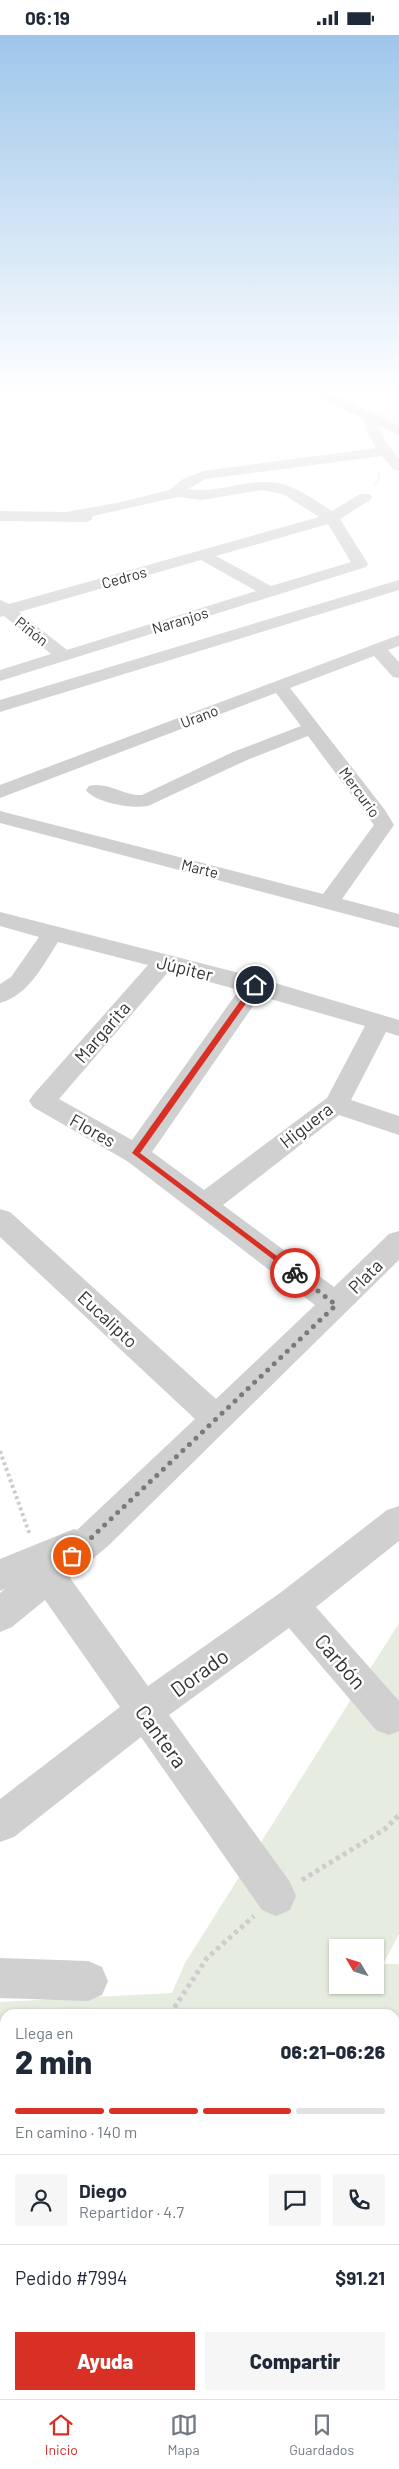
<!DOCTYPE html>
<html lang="es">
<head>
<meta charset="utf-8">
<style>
  :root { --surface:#fff; --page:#f6f6f7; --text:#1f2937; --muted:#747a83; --line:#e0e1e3; --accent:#d93025 }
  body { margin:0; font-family:Barlow,sans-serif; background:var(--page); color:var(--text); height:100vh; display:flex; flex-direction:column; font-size:19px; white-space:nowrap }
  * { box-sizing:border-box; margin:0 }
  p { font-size:16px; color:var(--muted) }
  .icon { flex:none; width:28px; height:28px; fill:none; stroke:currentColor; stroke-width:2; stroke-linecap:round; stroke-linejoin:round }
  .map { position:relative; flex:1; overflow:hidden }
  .details { position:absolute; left:0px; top:1974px; width:400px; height:391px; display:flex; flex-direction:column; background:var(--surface); border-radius:15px 15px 0 0; box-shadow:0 1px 4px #0004 }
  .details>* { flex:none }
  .needle { width:32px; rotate:308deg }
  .tools { position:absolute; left:329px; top:1904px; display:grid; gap:10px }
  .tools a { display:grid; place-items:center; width:55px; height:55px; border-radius:0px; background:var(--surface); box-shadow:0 1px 4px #0004; font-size:25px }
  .pin { position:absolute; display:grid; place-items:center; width:42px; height:42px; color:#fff; margin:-21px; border:2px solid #fff; border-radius:50%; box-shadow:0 1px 5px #0007 }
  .courier { position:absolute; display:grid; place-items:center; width:50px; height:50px; margin:-25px; border:4px solid #d93025; border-radius:50%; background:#fff; color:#222; box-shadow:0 1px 6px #0007 }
  .summary em { font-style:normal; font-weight:800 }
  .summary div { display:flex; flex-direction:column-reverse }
  .summary { display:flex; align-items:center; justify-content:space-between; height:85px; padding:0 15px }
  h1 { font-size:32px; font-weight:800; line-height:38px }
  .bar { display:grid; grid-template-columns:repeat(4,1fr); gap:8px 5px; align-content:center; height:60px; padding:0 15px }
  .bar i { height:6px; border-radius:4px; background:var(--line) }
  .bar .active { background:var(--accent) }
  .bar p { grid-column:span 4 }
  .line { display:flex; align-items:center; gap:12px; padding:0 15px; border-top:1px solid var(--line) }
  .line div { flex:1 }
  .round { display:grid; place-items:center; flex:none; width:52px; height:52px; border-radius:0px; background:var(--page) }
  .action { display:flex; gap:10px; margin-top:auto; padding:10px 15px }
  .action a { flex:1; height:58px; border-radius:0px; background:var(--accent); color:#fff; font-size:20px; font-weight:800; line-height:58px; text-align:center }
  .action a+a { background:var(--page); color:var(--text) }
  .status { display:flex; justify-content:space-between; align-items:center; height:35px; padding:0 25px; background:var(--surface); direction:ltr }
  .status svg { height:14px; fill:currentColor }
  .tab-bar { display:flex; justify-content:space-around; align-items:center; height:70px; border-top:1px solid var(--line); background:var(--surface); font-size:14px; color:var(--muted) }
  .tab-bar a { display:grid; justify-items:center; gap:2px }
  .tab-bar .active { color:var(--accent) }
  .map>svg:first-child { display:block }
</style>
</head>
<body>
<div class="status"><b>06:19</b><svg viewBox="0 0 49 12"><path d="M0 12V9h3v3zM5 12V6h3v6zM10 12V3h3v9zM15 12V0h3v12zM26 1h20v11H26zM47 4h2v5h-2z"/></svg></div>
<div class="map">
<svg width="399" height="2364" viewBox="0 0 399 2364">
  <rect width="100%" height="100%" fill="#fff"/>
  <path fill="#e6ecdf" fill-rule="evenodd" d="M 395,366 L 399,366 L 399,391 L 365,375 L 384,376 L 381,370 L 396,370 Z
    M 399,1588 L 399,1899 L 383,1929 L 399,1929 L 399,2190 L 395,2190 L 395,1979 L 5,1979 L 5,2210 L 0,2210 L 0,1967 L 172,1958 L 185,1928 ZM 338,1912 L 375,1912 L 375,1950 L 338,1950 Z
    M 0,2279 L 5,2279 L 5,2360 L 136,2360 L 134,2364 L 0,2364 Z"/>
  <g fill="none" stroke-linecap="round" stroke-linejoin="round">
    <path stroke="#cdcdcd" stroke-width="2" stroke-dasharray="1 1" stroke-linecap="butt" d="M 375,449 L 379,444 L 379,437"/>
    <path stroke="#cdcdcd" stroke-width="4" stroke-dasharray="3 3" stroke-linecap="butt" d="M 0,1416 L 30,1500"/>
    <path stroke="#cdcdcd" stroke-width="5" stroke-dasharray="4 4" stroke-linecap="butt" d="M 302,1845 L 385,1794 L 399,1780
      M 170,1979 L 207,1923 L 254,1881
      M 211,2360 L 211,2364"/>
    <path fill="#d0d0d0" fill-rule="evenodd" d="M 370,380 L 377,384 L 384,404 L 399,423 L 399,436 L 394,435 L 382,421 L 206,444 L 188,454 C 218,459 247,443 277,448 C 297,451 315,466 332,476 L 360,459 L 370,459 L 372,462 L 370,465 L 340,484 L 368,529 L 366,532 L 0,646 L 0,635 L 51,619 L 4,581 L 0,582 L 0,565 L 9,569 L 319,482 L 283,459 L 262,455 L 202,465 L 178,462 L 93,481 L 91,485 L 86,487 L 0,486 L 0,476 L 66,477 L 122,467 L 169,455 L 183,444 L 203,436 L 376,413 L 367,397 L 363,384 ZM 328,489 L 351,527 L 271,551 L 216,521 ZM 201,525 L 256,556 L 67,615 L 19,577 Z
      M 399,545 L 399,555 L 0,677 L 0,665 Z
      M 399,600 L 399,611 L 388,615 L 399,627 L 399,643 L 393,642 L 374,621 L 290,653 L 385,775 L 394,790 L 342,864 L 399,879 L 399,893 L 0,788 L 0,776 L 323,859 L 374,790 L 308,701 L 247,725 L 148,771 C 133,774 95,768 86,755 L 89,751 C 107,746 124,761 142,760 L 233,717 L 301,691 L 276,658 L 0,763 L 0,750 Z
      M 0,877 L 255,942 L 399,985 L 399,1001 L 386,997 L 351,1065 L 399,1081 L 399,1100 L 339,1080 L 223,1170 L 334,1252 L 389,1199 L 399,1196 L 399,1225 L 108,1511 L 70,1543 L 148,1651 L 280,1558 L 387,1475 L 399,1471 L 399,1506 L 316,1572 L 399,1666 L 399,1696 L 389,1700 L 376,1695 L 289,1593 L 169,1680 L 290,1847 L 296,1861 L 290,1875 L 276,1881 L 262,1875 L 141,1702 L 14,1802 L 0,1807 L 0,1764 L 120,1672 L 45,1565 L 12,1592 L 0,1597 L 0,1558 L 5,1554 L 0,1556 L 0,1524 L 74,1494 L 77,1495 L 195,1384 L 0,1202 L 0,1174 L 10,1177 L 216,1364 L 315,1270 L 127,1126 L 33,1072 L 29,1066 L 33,1060 L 148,930 L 58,907 C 43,930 29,960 0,968 L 0,949 L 11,942 L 39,902 L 0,891 ZM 169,936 L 239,955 L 132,1105 L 59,1064 ZM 260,961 L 365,991 L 327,1063 L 204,1155 L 152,1117 Z
      M 0,1923 L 88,1926 L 102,1932 L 108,1946 L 102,1960 L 88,1966 L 0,1963 Z
      M 395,2202 L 399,2202 L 399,2248 L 395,2248 Z
      M 0,2205 L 5,2205 L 5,2251 L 0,2251 Z"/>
    <path fill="#bdbdbd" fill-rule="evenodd" d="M 317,357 L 330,357 L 399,391 L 399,400 L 323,365 Z"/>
  </g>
  <linearGradient id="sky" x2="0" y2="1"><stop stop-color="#9ec6ea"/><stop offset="0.52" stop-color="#fff"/><stop offset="1" stop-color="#fff" stop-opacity="0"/></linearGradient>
  <rect width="399" height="688" fill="url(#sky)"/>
  <path fill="#d93025" d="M 253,948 L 259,950 L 140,1118 L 297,1236 L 297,1240 L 295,1241 L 132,1118 Z"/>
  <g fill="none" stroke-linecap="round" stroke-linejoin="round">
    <path stroke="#7a7a7a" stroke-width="5" stroke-dasharray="0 9" d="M 72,1521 L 336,1270 L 295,1238"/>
  </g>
  <g text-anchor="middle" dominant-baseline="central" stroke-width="5" stroke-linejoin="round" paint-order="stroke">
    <g font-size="15" fill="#333" stroke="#fff">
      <text transform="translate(124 542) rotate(-16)">Cedros</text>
      <text transform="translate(180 585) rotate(-17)">Naranjos</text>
      <text transform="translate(32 596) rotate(38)">Piñón</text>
      <text transform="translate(199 681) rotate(-21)">Urano</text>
      <text transform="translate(360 757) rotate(54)">Mercurio</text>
      <text transform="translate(200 833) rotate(14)">Marte</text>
    </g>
    <g font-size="18" fill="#333" stroke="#fff">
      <text transform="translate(185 933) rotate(14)">Júpiter</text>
      <text transform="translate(102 997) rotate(-49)">Margarita</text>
      <text transform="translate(306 1090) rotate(-38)">Higuera</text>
      <text transform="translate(93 1095) rotate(29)">Flores</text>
      <text transform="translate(365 1241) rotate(-45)">Plata</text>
      <text transform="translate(108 1284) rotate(43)">Eucalipto</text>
    </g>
    <g font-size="21" fill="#333" stroke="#fff">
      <text transform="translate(341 1626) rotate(49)">Carbón</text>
      <text transform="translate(199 1637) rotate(-36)">Dorado</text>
      <text transform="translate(162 1701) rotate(54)">Cantera</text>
    </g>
  </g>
</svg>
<div class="tools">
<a><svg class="needle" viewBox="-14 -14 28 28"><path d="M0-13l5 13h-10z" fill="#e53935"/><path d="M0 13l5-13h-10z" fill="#747a83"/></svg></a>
</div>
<div class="pin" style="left:72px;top:1521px;background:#ea580c"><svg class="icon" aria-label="bag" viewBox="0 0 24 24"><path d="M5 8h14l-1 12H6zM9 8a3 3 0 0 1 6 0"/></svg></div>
<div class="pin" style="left:255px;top:950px;background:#1f2937"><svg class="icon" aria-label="home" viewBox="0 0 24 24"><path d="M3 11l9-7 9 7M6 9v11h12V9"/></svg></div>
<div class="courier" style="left:295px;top:1238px"><svg class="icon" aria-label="bike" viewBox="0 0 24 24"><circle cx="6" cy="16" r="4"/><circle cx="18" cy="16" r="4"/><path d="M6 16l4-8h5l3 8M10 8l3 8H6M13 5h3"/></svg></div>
<section class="details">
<div class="summary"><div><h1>2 min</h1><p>Llega en</p></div><em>06:21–06:26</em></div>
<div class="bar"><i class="active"></i><i class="active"></i><i class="active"></i><i></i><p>En camino · 140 m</p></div>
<div class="line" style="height:90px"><a class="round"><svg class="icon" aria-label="person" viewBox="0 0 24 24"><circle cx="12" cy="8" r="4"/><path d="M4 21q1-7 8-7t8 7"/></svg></a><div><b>Diego</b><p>Repartidor · 4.7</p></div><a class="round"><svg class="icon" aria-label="chat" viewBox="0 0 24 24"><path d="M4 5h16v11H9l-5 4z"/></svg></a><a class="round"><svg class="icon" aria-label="phone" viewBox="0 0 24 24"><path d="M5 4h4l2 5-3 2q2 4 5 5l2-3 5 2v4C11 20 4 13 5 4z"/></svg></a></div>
<div class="line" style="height:65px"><div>Pedido #7994</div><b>$91.21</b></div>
<div class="action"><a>Ayuda</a><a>Compartir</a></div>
</section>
</div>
<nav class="tab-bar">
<a class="active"><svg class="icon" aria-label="home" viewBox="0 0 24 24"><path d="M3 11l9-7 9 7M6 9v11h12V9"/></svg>Inicio</a>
<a><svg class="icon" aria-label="map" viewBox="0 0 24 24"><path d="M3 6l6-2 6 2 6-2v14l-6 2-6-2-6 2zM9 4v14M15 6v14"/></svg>Mapa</a>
<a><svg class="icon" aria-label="saved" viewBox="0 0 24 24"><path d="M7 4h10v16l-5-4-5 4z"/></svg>Guardados</a>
</nav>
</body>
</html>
